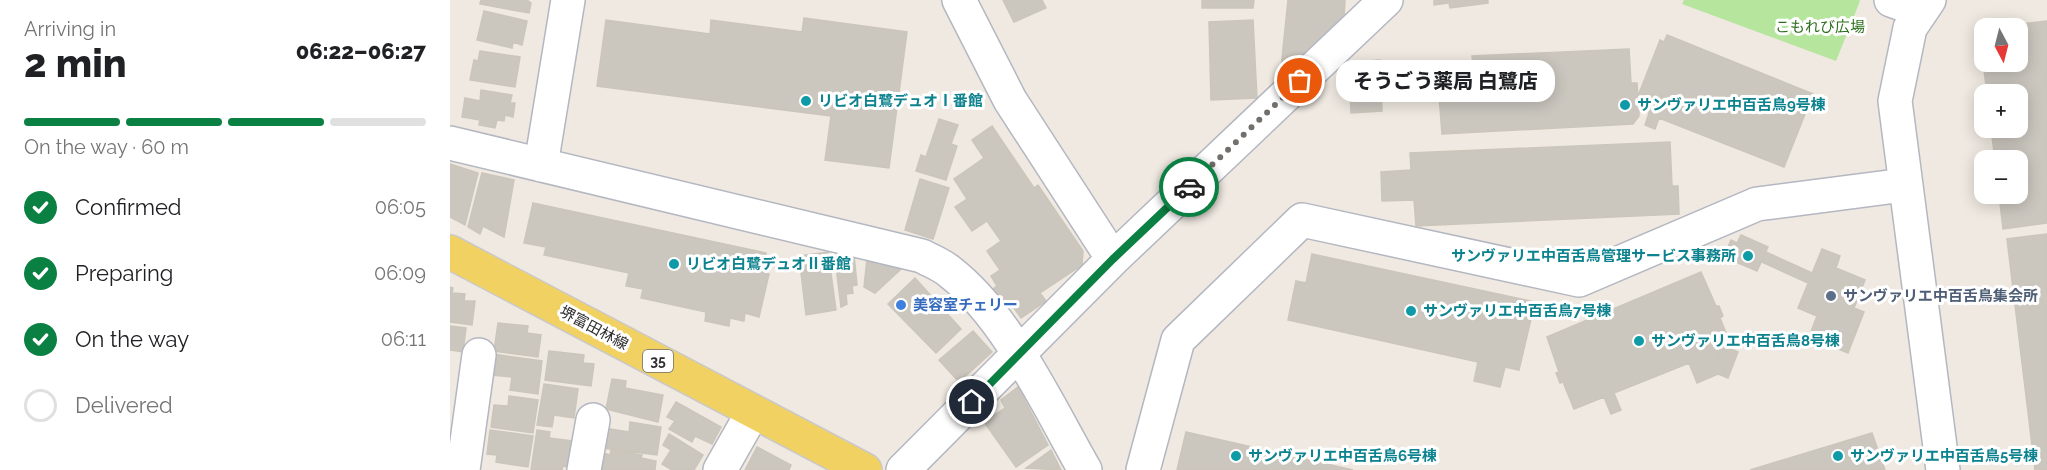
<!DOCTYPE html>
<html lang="en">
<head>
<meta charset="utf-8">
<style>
  :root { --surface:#fff; --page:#f2f2f2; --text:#202124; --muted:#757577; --line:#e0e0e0; --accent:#0b8043 }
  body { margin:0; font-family:Raleway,"Noto Sans JP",sans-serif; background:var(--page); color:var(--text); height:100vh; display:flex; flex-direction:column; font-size:22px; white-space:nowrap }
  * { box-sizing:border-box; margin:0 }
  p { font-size:20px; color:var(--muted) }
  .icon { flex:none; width:33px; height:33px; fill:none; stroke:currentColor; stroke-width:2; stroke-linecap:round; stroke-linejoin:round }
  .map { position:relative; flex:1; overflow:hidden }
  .sheet { display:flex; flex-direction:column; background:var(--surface); width:450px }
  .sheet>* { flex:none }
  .needle { width:39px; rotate:173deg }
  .fabs { position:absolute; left:1524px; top:18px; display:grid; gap:12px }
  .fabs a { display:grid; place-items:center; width:54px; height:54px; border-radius:12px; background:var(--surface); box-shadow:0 3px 15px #0003; font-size:30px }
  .pin { position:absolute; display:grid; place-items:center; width:51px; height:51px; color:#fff; margin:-26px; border:3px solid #fff; border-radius:50%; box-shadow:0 2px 6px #0007 }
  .courier { position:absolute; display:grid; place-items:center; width:60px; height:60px; margin:-30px; border:4px solid #0b8043; border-radius:50%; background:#fff; color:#222; box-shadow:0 2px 8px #0007 }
  .bubble { position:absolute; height:42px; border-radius:18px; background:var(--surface); box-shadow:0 3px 15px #0003; font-size:20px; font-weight:800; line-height:42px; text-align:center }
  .overview em { font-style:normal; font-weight:800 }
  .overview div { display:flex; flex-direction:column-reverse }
  .overview { display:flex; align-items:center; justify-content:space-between; height:102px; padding:0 24px }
  h1 { font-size:39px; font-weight:800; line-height:45px }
  .bar { display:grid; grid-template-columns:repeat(4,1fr); gap:9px 6px; align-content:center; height:72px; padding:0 24px }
  .bar i { height:8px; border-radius:4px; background:var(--line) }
  .bar .selected { background:var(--accent) }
  .bar p { grid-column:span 4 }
  ol { padding:0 24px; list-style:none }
  li { display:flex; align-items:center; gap:18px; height:66px }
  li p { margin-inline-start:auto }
  li .icon { padding:6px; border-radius:50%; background:var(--accent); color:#fff; stroke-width:4 }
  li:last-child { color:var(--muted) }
  li i { width:33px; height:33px; border:3px solid var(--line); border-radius:50% }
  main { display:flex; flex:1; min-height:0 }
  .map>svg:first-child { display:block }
</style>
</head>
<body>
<main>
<section class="sheet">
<div class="overview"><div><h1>2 min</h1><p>Arriving in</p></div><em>06:22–06:27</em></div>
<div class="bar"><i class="selected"></i><i class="selected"></i><i class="selected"></i><i></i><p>On the way · 60 m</p></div>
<ol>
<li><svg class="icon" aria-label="check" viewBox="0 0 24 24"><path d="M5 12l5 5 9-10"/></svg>Confirmed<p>06:05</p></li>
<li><svg class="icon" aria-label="check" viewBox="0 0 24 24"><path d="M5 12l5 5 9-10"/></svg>Preparing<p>06:09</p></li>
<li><svg class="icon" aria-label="check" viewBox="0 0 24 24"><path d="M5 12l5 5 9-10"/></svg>On the way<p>06:11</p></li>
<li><i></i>Delivered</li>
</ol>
</section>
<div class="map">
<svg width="1597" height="470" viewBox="0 0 1597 470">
  <rect width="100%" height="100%" fill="#efe9e1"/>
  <path fill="#b6e59e" d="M 1234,0 L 1409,0 L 1410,1 L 1386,61 L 1232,4 Z"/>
  <path fill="#cbc7bf" stroke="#cbc5ba" stroke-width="1.5" fill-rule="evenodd" d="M 31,0 L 77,0 L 81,3 L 79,13 L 30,4 Z
    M 553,0 L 592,0 L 596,8 L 564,22 Z
    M 752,0 L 804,0 L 803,8 L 752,8 Z
    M 838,0 L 895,0 L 894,18 L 833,78 L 830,78 Z
    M 984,0 L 1038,0 L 1038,3 L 1000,8 L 999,3 L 984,5 Z
    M 34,11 L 77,21 L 72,45 L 63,42 L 62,48 L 27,40 Z
    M 354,18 L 457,32 L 439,168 L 375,160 L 381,116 L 147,86 L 156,20 L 260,34 L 261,20 L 352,32 Z
    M 803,20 L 807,98 L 761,100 L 759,22 Z
    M 1597,21 L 1597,223 L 1553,229 L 1549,194 L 1568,194 L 1568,160 L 1545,160 L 1541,128 L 1568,128 L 1568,94 L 1537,94 L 1529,29 ZM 1534,28 L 1568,28 L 1568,62 L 1534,62 Z
    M 1217,35 L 1363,94 L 1334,167 L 1209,118 L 1205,129 L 1195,125 L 1199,113 L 1195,109 L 1189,109 L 1189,116 L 1183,124 L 992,134 L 987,69 L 1023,67 L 1022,56 L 1179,49 L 1181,83 L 1187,83 L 1188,96 L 1210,40 L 1214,42 Z
    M 30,51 L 70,57 L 65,87 L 20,80 L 24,60 L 28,61 Z
    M 930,60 L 932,111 L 901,113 L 899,71 L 906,62 Z
    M 31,90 L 62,95 L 60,103 L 65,103 L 63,117 L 55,115 L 54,121 L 47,120 L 45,128 L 29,125 L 30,120 L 12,117 L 15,98 L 30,101 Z
    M 489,119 L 508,125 L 501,144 L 507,146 L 496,180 L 466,171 L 471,155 L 476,157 Z
    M 542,126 L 584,188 L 588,185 L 633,251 L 632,265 L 590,293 L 596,301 L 571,318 L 562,305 L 556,309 L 543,289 L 547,286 L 541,276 L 550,270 L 537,251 L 551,241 L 537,221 L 522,231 L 505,207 L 517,199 L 504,179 L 534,158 L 522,140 Z
    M 1220,142 L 1222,186 L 1228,186 L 1229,214 L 966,226 L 964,200 L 932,201 L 931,172 L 961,170 L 960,153 Z
    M 0,164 L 28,173 L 15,225 L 0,217 Z
    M 32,173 L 64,180 L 54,237 L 33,226 L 30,234 L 18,227 Z
    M 470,179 L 499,188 L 483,239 L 455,230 Z
    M 83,203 L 316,253 L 312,272 L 319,274 L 309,317 L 295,313 L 294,321 L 280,318 L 279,326 L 255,321 L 256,312 L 191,298 L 193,289 L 176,286 L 179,273 L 94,255 L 96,247 L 74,243 Z
    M 1597,234 L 1597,470 L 1585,470 L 1557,239 Z
    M 1291,235 L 1318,247 L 1307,271 L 1279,259 L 1284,249 L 1278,247 L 1281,240 L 1287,243 Z
    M 1372,249 L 1390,256 L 1386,268 L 1415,280 L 1404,308 L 1414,312 L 1398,353 L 1359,337 L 1367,316 L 1348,308 Z
    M 378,252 L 386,310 L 356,315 L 349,256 Z
    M 1316,252 L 1362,273 L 1358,283 L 1312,262 Z
    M 862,254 L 1085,302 L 1069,370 L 1055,367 L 1050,387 L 1024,381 L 1028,362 L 838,320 L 846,281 L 856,283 Z
    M 404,255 L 407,285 L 402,286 L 403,293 L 396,294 L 397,304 L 391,307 L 385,258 Z
    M 417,259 L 451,269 L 425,293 L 414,287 Z
    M 1251,272 L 1266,306 L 1269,306 L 1273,316 L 1270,318 L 1281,345 L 1267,350 L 1275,371 L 1247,383 L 1239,363 L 1164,393 L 1171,410 L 1161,414 L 1154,397 L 1124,409 L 1113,382 L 1110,383 L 1106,373 L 1109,372 L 1097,337 Z
    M 465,278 L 511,329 L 486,353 L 438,304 Z
    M 0,287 L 3,288 L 2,293 L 15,294 L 14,301 L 25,301 L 22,325 L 0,322 Z
    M 48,323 L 78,326 L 77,333 L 91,335 L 88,357 L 44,351 Z
    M 0,326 L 16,328 L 13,352 L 0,350 Z
    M 523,331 L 542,352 L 509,382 L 489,360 Z
    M 1276,347 L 1288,352 L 1278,378 L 1268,374 L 1275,371 L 1267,350 Z
    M 99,351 L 134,355 L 133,363 L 144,364 L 141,386 L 95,380 Z
    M 43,354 L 92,361 L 88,394 L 60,390 L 62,377 L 41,375 Z
    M 162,379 L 176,381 L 175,388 L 213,395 L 208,422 L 156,409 Z
    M 94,384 L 128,389 L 124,418 L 104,415 L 102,427 L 87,425 Z
    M 568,387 L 598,445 L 566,467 L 534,422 L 555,408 L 551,400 Z
    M 59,396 L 88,400 L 83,433 L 41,427 L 44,405 L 58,406 Z
    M 226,402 L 271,427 L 262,444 L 245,436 L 242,442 L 219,429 L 225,421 L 217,417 Z
    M 180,422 L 211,427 L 207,455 L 152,448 L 155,428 L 179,432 Z
    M 40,430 L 83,436 L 78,467 L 46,462 L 47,455 L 37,454 Z
    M 87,430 L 100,432 L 99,438 L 122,441 L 118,467 L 113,466 L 112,470 L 81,470 Z
    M 736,432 L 903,470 L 727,470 Z
    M 1422,433 L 1435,470 L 1300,470 Z
    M 219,434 L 253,455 L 244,470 L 222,470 L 212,464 L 221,450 L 213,445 Z
    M 307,447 L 341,465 L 339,470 L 295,470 Z
    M 161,450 L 192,455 L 191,458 L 206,461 L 205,470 L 151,470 L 153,453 L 160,455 Z
    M 601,450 L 611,470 L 576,468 Z"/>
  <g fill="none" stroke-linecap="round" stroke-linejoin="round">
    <defs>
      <path id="minor" d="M 509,0 L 560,100 L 663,259
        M 1441,0 L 1471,11
        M 1479,0 L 1460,28 L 1445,101 L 1493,470
        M 0,143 L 472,256 C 481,261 492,265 500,272 C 557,316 599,407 635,470
        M 91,165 L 118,0
        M 13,470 L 29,355
        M 134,470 L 143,420
        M 270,470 L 303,412
        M 453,470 L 663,259 L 936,0
        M 693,470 L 728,340 L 852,220 L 1129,280 L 1307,204 L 1454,185"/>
      <path id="major" d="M 0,252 L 415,470"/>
    </defs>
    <use href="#minor" stroke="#b4b7c1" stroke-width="36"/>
    <use href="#major" stroke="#c9c9c9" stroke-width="36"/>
    <use href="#minor" stroke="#fff" stroke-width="33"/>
    <use href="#major" stroke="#f2d163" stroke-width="33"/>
  </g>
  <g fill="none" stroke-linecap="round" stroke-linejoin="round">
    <path stroke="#726f6d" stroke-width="6" stroke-dasharray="0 10.8" d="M 739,187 L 850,81"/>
    <path stroke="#0b8043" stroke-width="8" d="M 522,402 L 663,259 L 739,187"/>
  </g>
  <g fill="#0f9aa8" stroke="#fff" stroke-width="2">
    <circle cx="356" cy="101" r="6"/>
    <circle cx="1175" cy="105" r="6"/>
    <circle cx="1298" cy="256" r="6"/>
    <circle cx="224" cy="264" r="6"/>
    <circle cx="961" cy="311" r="6"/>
    <circle cx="1189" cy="341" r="6"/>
    <circle cx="786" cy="456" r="6"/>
    <circle cx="1388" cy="456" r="6"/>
  </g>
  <circle fill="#5c6f8a" stroke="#fff" stroke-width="2" cx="1381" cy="296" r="6"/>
  <circle fill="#3f7fe0" stroke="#fff" stroke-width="2" cx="451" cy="305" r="6"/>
  <g text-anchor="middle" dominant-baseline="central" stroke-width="6" stroke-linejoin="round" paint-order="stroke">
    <rect fill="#fff" stroke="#6d6d6d" stroke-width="1.5" x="193" y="350" width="30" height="22" rx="4.5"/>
    <g font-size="14" font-weight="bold" fill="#2e2e2e">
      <text x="208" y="361">35</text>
    </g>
    <g font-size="15" fill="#2c6e1b" stroke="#fff">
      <text x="1370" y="27">こもれび広場</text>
    </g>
    <g font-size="15" font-weight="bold" fill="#0d838f" stroke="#fff" text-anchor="start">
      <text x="368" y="101">リビオ白鷺デュオⅠ番館</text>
      <text x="1187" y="105">サンヴァリエ中百舌鳥9号棟</text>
      <text x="1286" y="256" text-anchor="end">サンヴァリエ中百舌鳥管理サービス事務所</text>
      <text x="236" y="264">リビオ白鷺デュオⅡ番館</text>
      <text x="973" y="311">サンヴァリエ中百舌鳥7号棟</text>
      <text x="1201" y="341">サンヴァリエ中百舌鳥8号棟</text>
      <text x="798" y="456">サンヴァリエ中百舌鳥6号棟</text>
      <text x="1400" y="456">サンヴァリエ中百舌鳥5号棟</text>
    </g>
    <g font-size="15" font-weight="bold" fill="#4e5e75" stroke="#fff" text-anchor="start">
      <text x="1393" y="296">サンヴァリエ中百舌鳥集会所</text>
    </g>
    <g font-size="15" font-weight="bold" fill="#366cbe" stroke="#fff" text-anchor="start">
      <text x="463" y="305">美容室チェリー</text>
    </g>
    <g font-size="15" fill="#2e2e2e" stroke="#fff">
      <text transform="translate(144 328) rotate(28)">堺富田林線</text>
    </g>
  </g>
</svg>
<div class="fabs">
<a><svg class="needle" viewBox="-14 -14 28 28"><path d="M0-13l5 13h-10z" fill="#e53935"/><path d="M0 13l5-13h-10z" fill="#757577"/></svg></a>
<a>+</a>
<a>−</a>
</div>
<div class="pin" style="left:850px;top:81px;background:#ea580c"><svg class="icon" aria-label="bag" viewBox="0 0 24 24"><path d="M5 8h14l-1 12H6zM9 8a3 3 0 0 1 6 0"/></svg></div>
<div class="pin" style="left:522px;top:402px;background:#1f2937"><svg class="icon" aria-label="home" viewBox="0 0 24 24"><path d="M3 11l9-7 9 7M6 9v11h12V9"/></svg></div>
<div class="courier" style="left:739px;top:187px"><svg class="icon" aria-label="car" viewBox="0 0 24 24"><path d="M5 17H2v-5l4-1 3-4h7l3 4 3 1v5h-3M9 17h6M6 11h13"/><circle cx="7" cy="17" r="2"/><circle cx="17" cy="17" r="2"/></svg></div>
<div class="bubble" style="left:886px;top:60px;width:219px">そうごう薬局 白鷺店</div>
</div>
</main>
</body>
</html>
